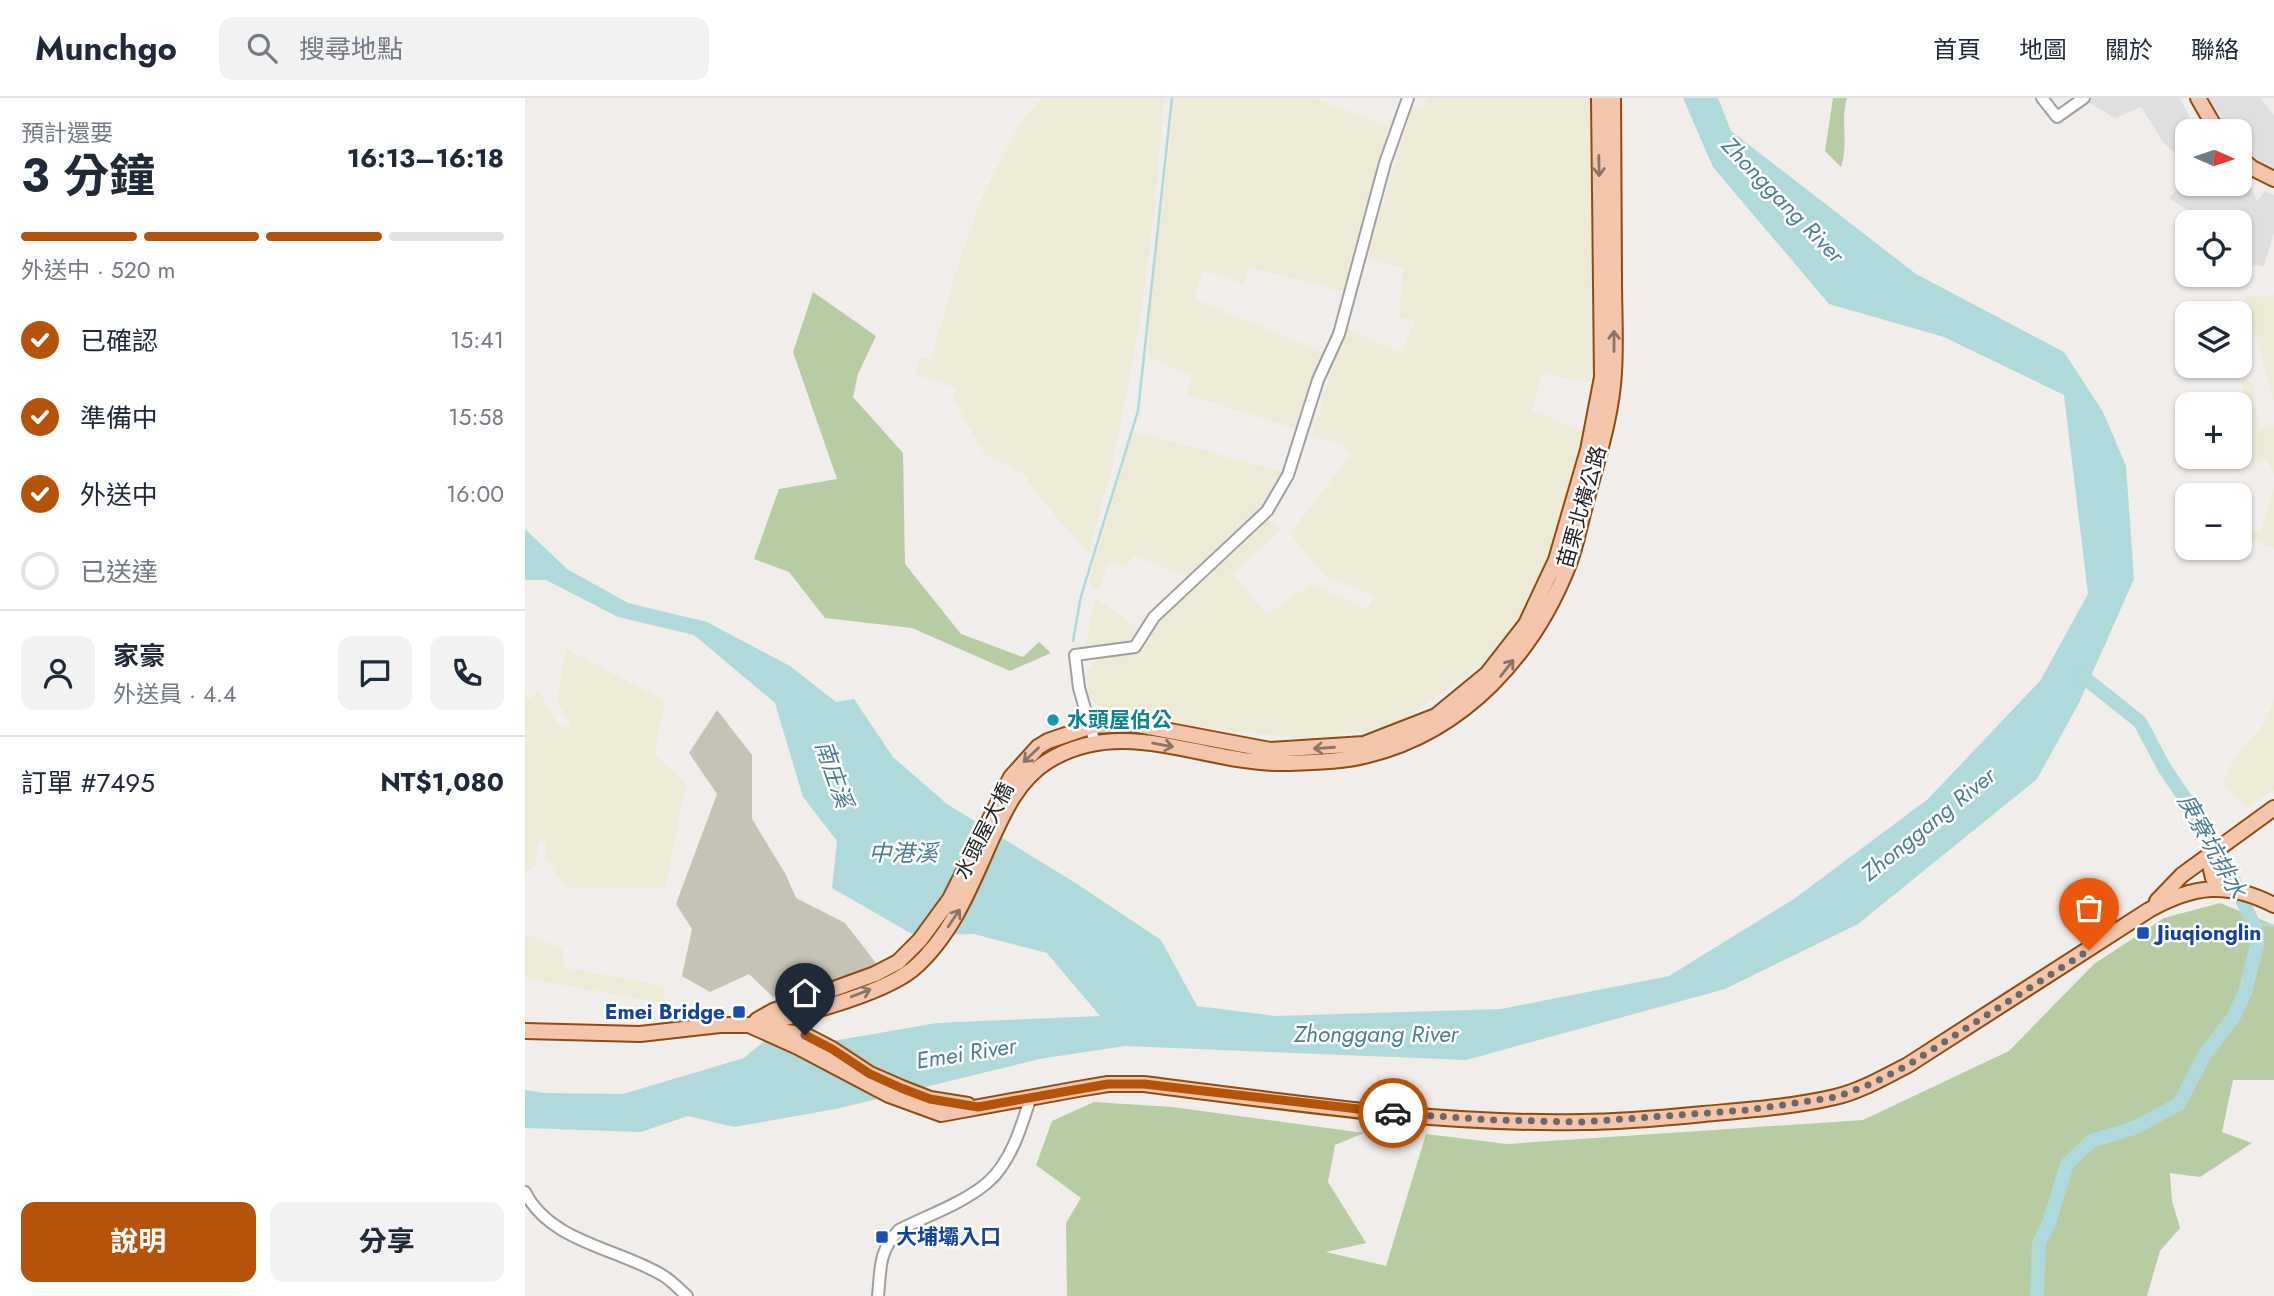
<!DOCTYPE html>
<html lang="zh-TW">
<head>
<meta charset="utf-8">
<style>
  :root { --surface:#fff; --page:#f2f2f3; --text:#1f2937; --muted:#747a83; --line:#e0e1e3; --accent:#b45309 }
  body { margin:0; font-family:Jost,"Noto Sans TC",sans-serif; background:var(--page); color:var(--text); height:100vh; display:flex; flex-direction:column; font-size:26px; white-space:nowrap }
  * { box-sizing:border-box; margin:0 }
  p { font-size:23px; color:var(--muted) }
  .icon { flex:none; width:38px; height:38px; fill:none; stroke:currentColor; stroke-width:2; stroke-linecap:round; stroke-linejoin:round }
  .map { position:relative; flex:1; overflow:hidden }
  .side { display:flex; flex-direction:column; background:var(--surface); width:525px }
  .side>* { flex:none }
  .needle { width:46px; rotate:93deg }
  .buttons { position:absolute; left:1650px; top:21px; display:grid; gap:14px }
  .buttons a { display:grid; place-items:center; width:77px; height:77px; border-radius:14px; background:var(--surface); box-shadow:0 2px 5px #0004; font-size:35px }
  .pin { position:absolute; display:grid; place-items:center; width:60px; height:60px; color:#fff; margin:-72px -30px; border-radius:50% 50% 50% 0; rotate:-45deg; box-shadow:0 0 7px #0007 }
  .pin .icon { rotate:45deg }
  .courier { position:absolute; display:grid; place-items:center; width:70px; height:70px; margin:-35px; border:5px solid #b45309; border-radius:50%; background:#fff; color:#222; box-shadow:0 2px 9px #0007 }
  .head em { font-style:normal; font-weight:700 }
  .head div { display:flex; flex-direction:column-reverse }
  .head { display:flex; align-items:center; justify-content:space-between; height:119px; padding:0 21px }
  h1 { font-size:46px; font-weight:700; line-height:52px }
  .bar { display:grid; grid-template-columns:repeat(4,1fr); gap:10px 7px; align-content:center; height:84px; padding:0 21px }
  .bar i { height:9px; border-radius:5px; background:var(--line) }
  .bar .active { background:var(--accent) }
  .bar p { grid-column:span 4 }
  .line { display:flex; align-items:center; gap:18px; padding:0 21px; border-top:2px solid var(--line) }
  .line div { flex:1 }
  .round { display:grid; place-items:center; flex:none; width:74px; height:74px; border-radius:14px; background:var(--page) }
  ol { padding:0 21px; list-style:none }
  li { display:flex; align-items:center; gap:21px; height:77px }
  li p { margin-inline-start:auto }
  li .icon { padding:7px; border-radius:50%; background:var(--accent); color:#fff; stroke-width:4 }
  li:last-child { color:var(--muted) }
  li i { width:38px; height:38px; border:4px solid var(--line); border-radius:50% }
  .action { display:flex; gap:14px; margin-top:auto; padding:14px 21px }
  .action a { flex:1; height:80px; border-radius:14px; background:var(--accent); color:#fff; font-size:28px; font-weight:700; line-height:80px; text-align:center }
  .action a+a { background:var(--page); color:var(--text) }
  header { display:flex; align-items:center; gap:42px; box-sizing:border-box; height:98px; padding:0 35px; background:var(--surface); border-bottom:2px solid var(--line) }
  header strong { font-size:33px }
  nav { display:flex; gap:38px; margin-inline-start:auto; font-size:24px }
  .search { width:490px; height:63px; background:var(--page); display:flex; align-items:center; gap:18px; box-sizing:border-box; padding:0 24px; border-radius:14px; color:var(--muted); font-size:26px }
  main { display:flex; flex:1; min-height:0 }
  .map>svg:first-child { display:block }
</style>
</head>
<body>
<header>
<strong>Munchgo</strong>
<div class="search"><svg class="icon" aria-label="search" viewBox="0 0 24 24"><circle cx="10" cy="10" r="6"/><path d="M15 15l6 6"/></svg>搜尋地點</div>
<nav><a>首頁</a><a>地圖</a><a>關於</a><a>聯絡</a></nav>
</header>
<main>
<section class="side">
<div class="head"><div><h1>3 分鐘</h1><p>預計還要</p></div><em>16:13–16:18</em></div>
<div class="bar"><i class="active"></i><i class="active"></i><i class="active"></i><i></i><p>外送中 · 520 m</p></div>
<ol>
<li><svg class="icon" aria-label="check" viewBox="0 0 24 24"><path d="M5 12l5 5 9-10"/></svg>已確認<p>15:41</p></li>
<li><svg class="icon" aria-label="check" viewBox="0 0 24 24"><path d="M5 12l5 5 9-10"/></svg>準備中<p>15:58</p></li>
<li><svg class="icon" aria-label="check" viewBox="0 0 24 24"><path d="M5 12l5 5 9-10"/></svg>外送中<p>16:00</p></li>
<li><i></i>已送達</li>
</ol>
<div class="line" style="height:126px"><a class="round"><svg class="icon" aria-label="person" viewBox="0 0 24 24"><circle cx="12" cy="8" r="4"/><path d="M4 21q1-7 8-7t8 7"/></svg></a><div><b>家豪</b><p>外送員 · 4.4</p></div><a class="round"><svg class="icon" aria-label="chat" viewBox="0 0 24 24"><path d="M4 5h16v11H9l-5 4z"/></svg></a><a class="round"><svg class="icon" aria-label="phone" viewBox="0 0 24 24"><path d="M5 4h4l2 5-3 2q2 4 5 5l2-3 5 2v4C11 20 4 13 5 4z"/></svg></a></div>
<div class="line" style="height:91px"><div>訂單 #7495</div><b>NT$1,080</b></div>
<div class="action"><a>說明</a><a>分享</a></div>
</section>
<div class="map">
<svg width="1749" height="1198" viewBox="0 0 1749 1198">
  <rect width="100%" height="100%" fill="#f1edea"/>
  <path fill="#e0dfdf" d="M 1557,0 L 1655,0 L 1671,33 L 1662,33 L 1662,67 L 1639,45 L 1616,9 L 1590,20 Z
    M 1684,0 L 1735,0 L 1749,17 L 1749,72 L 1735,65 L 1715,45 L 1715,33 L 1703,33 Z
    M 1662,82 L 1662,86 L 1715,86 L 1715,82 L 1726,89 L 1732,103 L 1740,93 L 1749,97 L 1749,134 L 1739,169 L 1715,164 L 1715,124 L 1681,124 L 1644,100 Z"/>
  <path fill="#c5c2b6" d="M 192,612 L 227,657 L 227,721 L 261,777 L 271,800 L 320,825 L 354,869 L 248,899 L 224,876 L 185,894 L 157,878 L 167,831 L 151,806 L 192,696 L 164,655 Z"/>
  <path fill="#edead7" d="M 517,0 L 639,0 L 629,116 L 613,235 L 586,374 L 563,455 L 514,399 L 499,376 L 460,357 L 429,302 L 432,290 L 391,277 L 394,259 L 406,262 L 430,178 L 456,101 L 495,25 Z
    M 651,0 L 789,0 L 867,30 L 819,194 L 723,169 L 718,186 L 678,172 L 669,201 L 798,254 L 772,331 L 661,296 L 667,278 L 623,259 L 625,205 Z
    M 903,0 L 1066,0 L 1066,144 L 1070,200 L 1070,261 L 1065,284 L 1017,276 L 1007,312 L 1061,335 L 1030,442 L 1016,483 L 975,554 L 882,619 L 853,631 L 787,641 L 674,629 L 620,617 L 588,620 L 563,599 L 562,571 L 578,558 L 614,555 L 621,548 L 635,518 L 743,421 L 757,432 L 708,475 L 741,517 L 787,486 L 842,511 L 849,498 L 799,477 L 765,435 L 826,357 L 818,346 L 786,338 L 820,230 L 876,255 L 890,224 L 874,218 L 879,170 L 842,159 L 887,9 L 900,10 Z
    M 1749,197 L 1749,304 L 1720,199 Z
    M 1716,282 L 1727,284 L 1735,332 L 1749,327 L 1749,376 L 1742,362 L 1728,367 Z
    M 608,333 L 757,374 L 743,404 L 664,480 L 611,458 L 599,469 L 585,463 L 572,492 L 564,484 Z
    M 1749,390 L 1749,450 L 1724,441 L 1727,434 L 1736,434 Z
    M 570,499 L 618,534 L 602,543 L 560,551 Z
    M 41,551 L 140,603 L 129,656 L 161,686 L 140,790 L 41,790 L 20,759 L 20,743 L 13,743 L 11,767 L 0,775 L 0,597 L 4,601 L 14,594 L 33,627 L 44,631 L 44,623 L 32,604 Z
    M 1749,603 L 1749,692 L 1722,710 L 1698,686 L 1708,662 L 1738,627 Z
    M 4,837 L 37,851 L 40,870 L 140,888 L 139,905 L 0,880 L 0,840 Z"/>
  <path fill="#b7cca3" d="M 1308,0 L 1322,0 C 1315,23 1324,46 1316,69 L 1300,53 Z
    M 288,194 L 351,238 L 333,276 L 328,299 L 378,355 L 380,466 L 436,536 L 498,559 L 514,544 L 526,555 L 485,573 L 387,530 L 300,520 L 264,474 L 229,461 L 254,391 L 312,381 L 268,254 Z
    M 1695,805 L 1749,827 L 1749,982 L 1708,982 L 1697,1034 L 1727,1045 L 1675,1079 L 1645,1075 L 1647,1103 L 1655,1130 L 1635,1153 L 1622,1198 L 542,1198 L 541,1125 L 556,1100 L 511,1067 L 527,1023 L 569,1004 L 647,1009 L 839,1035 L 810,1047 L 803,1084 L 841,1145 L 801,1154 L 861,1168 L 901,1036 L 982,1046 L 1338,1022 L 1484,953 L 1569,866 L 1639,820 Z"/>
  <path fill="#afd9da" d="M 1158,0 L 1193,0 L 1206,33 L 1391,176 L 1539,254 L 1578,314 L 1601,368 L 1609,481 L 1554,605 L 1512,681 L 1333,826 L 1200,891 L 941,962 L 600,948 L 514,961 L 311,1011 L 209,1029 L 163,1018 L 116,1034 L 0,1030 L 0,992 L 19,995 L 98,996 L 219,960 L 238,944 L 302,944 L 412,925 L 575,918 L 522,855 L 449,836 L 389,837 L 307,790 L 312,743 L 278,699 L 250,605 L 169,537 L 93,519 L 21,482 L 0,482 L 0,431 L 42,471 L 103,505 L 182,524 L 265,568 L 311,604 L 329,601 L 368,659 L 422,706 L 549,784 L 636,842 L 672,908 L 750,918 L 976,911 L 1144,878 L 1269,801 L 1403,701 L 1515,583 L 1563,496 L 1539,297 L 1419,239 L 1304,206 L 1188,69 Z"/>
  <g fill="none" stroke-linecap="round" stroke-linejoin="round">
    <path stroke="#afd9da" stroke-width="2.5" d="M 548,543 L 556,498 L 613,313 L 647,0
      M 1727,824 L 1749,828"/>
    <path stroke="#afd9da" stroke-width="14" d="M 1512,1198 L 1514,1145 L 1524,1125 L 1542,1066 L 1566,1043 L 1609,1030 L 1654,1006 L 1680,956 L 1708,920 L 1720,894 L 1732,847 L 1732,834 L 1705,775 L 1679,728 L 1640,671 L 1615,624 L 1556,577"/>
    <defs>
      <path id="minor" d="M 1517,0 L 1532,19 L 1559,0
        M 570,645 L 554,590 L 550,557 L 610,549 L 629,519 L 742,413 L 763,377 L 793,282 L 814,236 L 860,65 L 883,0
        M 0,1094 C 25,1144 92,1150 137,1177 C 146,1182 154,1191 162,1198
        M 353,1198 C 356,1170 353,1154 374,1132 C 403,1117 437,1106 462,1085 C 486,1065 497,1027 506,998"/>
      <path id="major" d="M 1673,0 L 1692,33
        M 1715,60 L 1727,70 L 1749,81
        M 1685,767 L 1688,780 L 1698,789
        M 1632,803 L 1657,777 L 1749,710
        M 232,922 L 248,913 L 350,876 L 373,864 L 395,842 L 425,801 L 486,679 L 513,649 L 523,643 L 567,628 L 608,626 L 745,652 L 839,646 L 911,618 L 962,576 L 1001,526 L 1031,462 L 1063,352 L 1077,279 L 1074,0
        M 224,927 L 273,949 L 364,997 L 416,1016 L 553,991 L 583,986 L 619,986 C 763,1004 911,1027 1057,1024 C 1097,1024 1138,1020 1179,1016 C 1222,1012 1267,1009 1310,999 C 1336,993 1359,979 1383,967 L 1624,812 C 1669,787 1702,783 1749,807
        M 224,927 C 265,921 356,897 388,871 C 425,839 444,793 463,749 C 477,718 492,682 523,663 C 600,616 680,667 760,665 C 787,664 817,664 843,657 C 940,633 1009,556 1044,466 C 1052,445 1056,421 1062,400 C 1073,359 1087,316 1089,274 C 1091,243 1089,213 1089,182 C 1089,122 1088,61 1088,0
        M 0,933 L 115,936 L 195,927 L 224,927 L 280,937 L 307,951 L 345,976 L 377,990 L 405,1001 L 443,1007"/>
    </defs>
    <use href="#minor" stroke="#9f9f9f" stroke-width="14"/>
    <use href="#major" stroke="#904c10" stroke-width="18"/>
    <use href="#minor" stroke="#fff" stroke-width="10"/>
    <use href="#major" stroke="#f3c6ac" stroke-width="14"/>
  </g>
  <defs><path id="oneway-shaft" d="M-6 0H5M1.5-3L5.5 0L1.5 3" fill="none" stroke-width="1.6" stroke-linecap="round" stroke-linejoin="round" transform="scale(1.75)"/></defs>
  <g stroke="#8a7467">
    <use href="#oneway-shaft" transform="translate(1074 68) rotate(89)"/>
    <use href="#oneway-shaft" transform="translate(1089 243) rotate(-90)"/>
    <use href="#oneway-shaft" transform="translate(982 570) rotate(-52)"/>
    <use href="#oneway-shaft" transform="translate(638 647) rotate(10)"/>
    <use href="#oneway-shaft" transform="translate(799 650) rotate(176)"/>
    <use href="#oneway-shaft" transform="translate(506 657) rotate(136)"/>
    <use href="#oneway-shaft" transform="translate(429 820) rotate(-56)"/>
    <use href="#oneway-shaft" transform="translate(336 895) rotate(-21)"/>
  </g>
  <g fill="none" stroke-linecap="round" stroke-linejoin="round">
    <path stroke="#6a6968" stroke-width="7" stroke-dasharray="0 12.6" d="M 868,1015 L 967,1022 L 1057,1024 L 1223,1012 L 1311,999 L 1346,986 L 1383,967 L 1564,852"/>
    <path stroke="#b45309" stroke-width="9" d="M 280,937 L 307,951 L 345,976 L 376,990 L 405,1001 L 453,1009 L 583,986 L 619,986 L 868,1015"/>
  </g>
  <circle fill="#0f9aa8" stroke="#fff" stroke-width="2.5" cx="528" cy="622" r="7"/>
  <g fill="#1a4fb4" stroke="#fff" stroke-width="2.5">
    <rect x="1611" y="828" width="14" height="14" rx="3.5"/>
    <rect x="207" y="907" width="14" height="14" rx="3.5"/>
    <rect x="350" y="1132" width="14" height="14" rx="3.5"/>
  </g>
  <g text-anchor="middle" dominant-baseline="central" stroke-width="5" stroke-linejoin="round" paint-order="stroke">
    <g font-size="21" fill="#222" stroke="#fff">
      <text transform="translate(1057 409) rotate(-74)">苗栗北橫公路</text>
      <text transform="translate(459 733) rotate(-63)">水頭屋大橋</text>
    </g>
    <g font-size="21" font-weight="bold" fill="#0d838f" stroke="#fff" text-anchor="start">
      <text x="542" y="622">水頭屋伯公</text>
    </g>
    <g font-size="21" font-weight="bold" fill="#164399" stroke="#fff" text-anchor="start">
      <text x="1632" y="835">Jiuqionglin</text>
      <text x="200" y="914" text-anchor="end">Emei Bridge</text>
      <text x="371" y="1139">大埔壩入口</text>
    </g>
    <g font-size="23" font-style="italic" fill="#4c7d92" stroke="#fff">
      <text transform="translate(1258 102) rotate(46)">Zhonggang River</text>
      <text transform="translate(309 676) rotate(71)">南庄溪</text>
      <text transform="translate(1403 726) rotate(-39)">Zhonggang River</text>
      <text transform="translate(1687 748) rotate(61)">庚寮坑排水</text>
      <text x="378" y="755">中港溪</text>
      <text x="851" y="936">Zhonggang River</text>
      <text transform="translate(441 955) rotate(-9)">Emei River</text>
    </g>
  </g>
</svg>
<div class="buttons">
<a><svg class="needle" viewBox="-14 -14 28 28"><path d="M0-13l5 13h-10z" fill="#e53935"/><path d="M0 13l5-13h-10z" fill="#747a83"/></svg></a>
<a><svg class="icon" aria-label="locate" viewBox="0 0 24 24"><circle cx="12" cy="12" r="6"/><path d="M12 2v4M12 18v4M2 12h4M18 12h4"/></svg></a>
<a><svg class="icon" aria-label="layers" viewBox="0 0 24 24"><path d="M12 4l9 5-9 5-9-5zM3 14l9 5 9-5"/></svg></a>
<a>+</a>
<a>−</a>
</div>
<div class="pin" style="left:1564px;top:852px;background:#ea580c"><svg class="icon" aria-label="bag" viewBox="0 0 24 24"><path d="M5 8h14l-1 12H6zM9 8a3 3 0 0 1 6 0"/></svg></div>
<div class="pin" style="left:280px;top:937px;background:#1f2937"><svg class="icon" aria-label="home" viewBox="0 0 24 24"><path d="M3 11l9-7 9 7M6 9v11h12V9"/></svg></div>
<div class="courier" style="left:868px;top:1015px"><svg class="icon" aria-label="car" viewBox="0 0 24 24"><path d="M5 17H2v-5l4-1 3-4h7l3 4 3 1v5h-3M9 17h6M6 11h13"/><circle cx="7" cy="17" r="2"/><circle cx="17" cy="17" r="2"/></svg></div>
</div>
</main>
</body>
</html>
